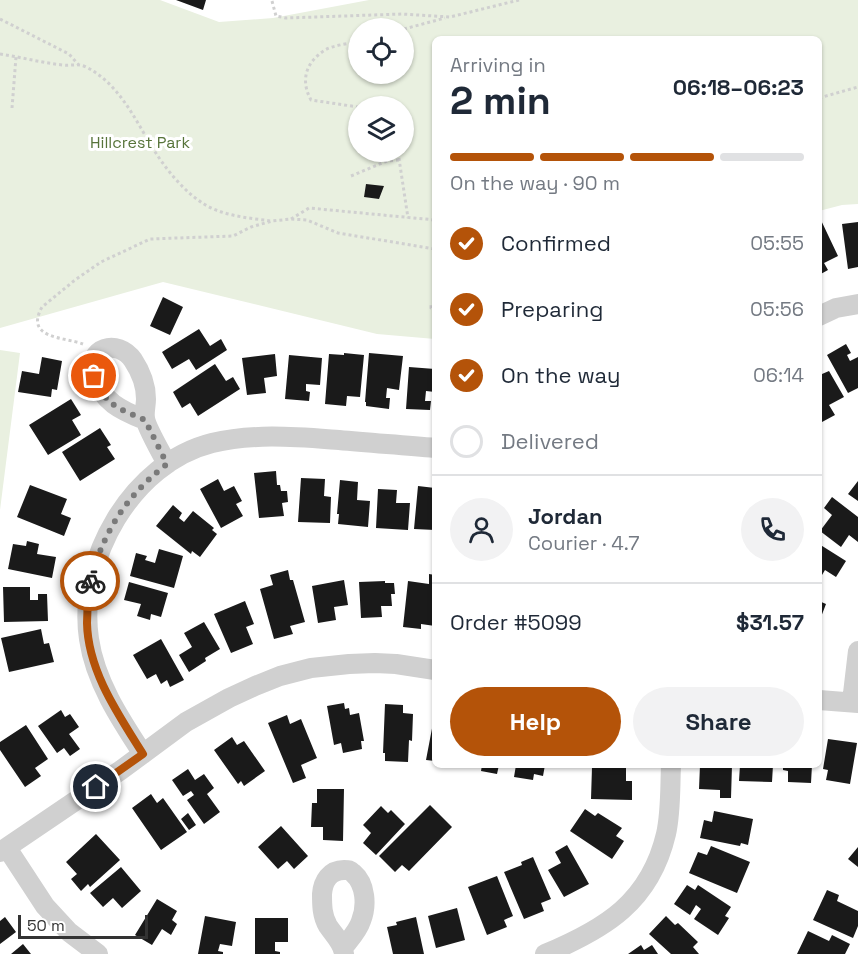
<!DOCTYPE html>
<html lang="en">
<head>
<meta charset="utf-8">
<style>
  :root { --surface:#fff; --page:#f2f2f3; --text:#1f2937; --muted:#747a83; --line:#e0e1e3; --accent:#b45309 }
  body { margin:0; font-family:"Space Grotesk",sans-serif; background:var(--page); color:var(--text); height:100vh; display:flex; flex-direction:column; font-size:22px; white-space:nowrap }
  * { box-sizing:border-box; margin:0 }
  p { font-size:20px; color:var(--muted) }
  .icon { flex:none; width:33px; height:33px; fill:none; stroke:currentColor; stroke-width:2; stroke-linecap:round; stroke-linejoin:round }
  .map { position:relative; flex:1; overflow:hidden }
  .sheet { position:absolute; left:432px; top:36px; width:390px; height:732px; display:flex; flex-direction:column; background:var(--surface); border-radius:9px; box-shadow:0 2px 4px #0004 }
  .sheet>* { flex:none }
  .fabs { position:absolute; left:348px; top:18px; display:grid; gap:12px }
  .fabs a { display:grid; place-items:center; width:66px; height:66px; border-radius:50%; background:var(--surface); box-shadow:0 2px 4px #0004; font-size:30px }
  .scale { position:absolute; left:18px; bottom:15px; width:130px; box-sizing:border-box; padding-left:6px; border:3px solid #333; border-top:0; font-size:16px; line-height:21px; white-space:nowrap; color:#333; -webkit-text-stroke:4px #fff; paint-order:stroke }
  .pin { position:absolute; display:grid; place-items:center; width:51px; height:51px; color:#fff; margin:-26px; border:3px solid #fff; border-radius:50%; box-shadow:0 2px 6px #0007 }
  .courier { position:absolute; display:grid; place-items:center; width:60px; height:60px; margin:-30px; border:4px solid #b45309; border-radius:50%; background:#fff; color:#222; box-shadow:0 2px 8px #0007 }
  .headline em { font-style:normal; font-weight:700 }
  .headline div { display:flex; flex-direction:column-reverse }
  .headline { display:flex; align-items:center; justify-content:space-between; height:102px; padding:0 18px }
  h1 { font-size:39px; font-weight:700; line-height:45px }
  .bar { display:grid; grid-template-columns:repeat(4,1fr); gap:9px 6px; align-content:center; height:72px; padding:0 18px }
  .bar i { height:8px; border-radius:4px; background:var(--line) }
  .bar .selected { background:var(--accent) }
  .bar p { grid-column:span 4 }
  .line { display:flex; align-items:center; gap:15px; padding:0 18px; border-top:2px solid var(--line) }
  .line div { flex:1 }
  .round { display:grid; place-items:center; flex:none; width:63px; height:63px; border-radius:32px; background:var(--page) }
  ol { padding:0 18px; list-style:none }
  li { display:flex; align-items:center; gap:18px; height:66px }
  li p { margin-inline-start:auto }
  li .icon { padding:6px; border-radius:50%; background:var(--accent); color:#fff; stroke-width:4 }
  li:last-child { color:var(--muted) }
  li i { width:33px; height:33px; border:3px solid var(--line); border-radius:50% }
  .cta { display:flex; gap:12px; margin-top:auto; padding:12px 18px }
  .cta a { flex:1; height:69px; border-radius:36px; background:var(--accent); color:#fff; font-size:24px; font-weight:700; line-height:69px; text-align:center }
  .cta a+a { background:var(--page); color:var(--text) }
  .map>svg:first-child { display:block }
</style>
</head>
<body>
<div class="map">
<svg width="858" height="954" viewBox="0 0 858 954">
  <rect width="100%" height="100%" fill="#fff"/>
  <path fill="#e9f0e0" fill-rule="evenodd" d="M 0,0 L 160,0 L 219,22 L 273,18 L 369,0 L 858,0 L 858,204 L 842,205 L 819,211 L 819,39 L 435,39 L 435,339 L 377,334 L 163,282 L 0,328 ZM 358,28 L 404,28 L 404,74 L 358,74 ZM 358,106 L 404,106 L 404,152 L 358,152 Z
    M 0,350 L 20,353 L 0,510 Z"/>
  <path fill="#1a1a1a" d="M 176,0 L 206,0 L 203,10 Z
    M 366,184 L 384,186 L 379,199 L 364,197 Z
    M 819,216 L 838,256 L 824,263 L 828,270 L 819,275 Z
    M 858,222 L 858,267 L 848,269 L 842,224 Z
    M 163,297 L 183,307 L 170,335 L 150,326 Z
    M 199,329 L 210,346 L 221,339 L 227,350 L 196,370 L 189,359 L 172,369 L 162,352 Z
    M 846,344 L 851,353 L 847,355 L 850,361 L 858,357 L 858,388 L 848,393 L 827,355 Z
    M 344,353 L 364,355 L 360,397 L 347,396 L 346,406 L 325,404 L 329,354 L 344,355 Z
    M 369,353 L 403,356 L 399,390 L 387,388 L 386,398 L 390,398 L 389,409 L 366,406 L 366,402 L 365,402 Z
    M 275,354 L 277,376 L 264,378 L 266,393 L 247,395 L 242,358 Z
    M 289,355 L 322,358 L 320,385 L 306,384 L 306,391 L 310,392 L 309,401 L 285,399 Z
    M 42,357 L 62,361 L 57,390 L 52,389 L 51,397 L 18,392 L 22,371 L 39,374 Z
    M 215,364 L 226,381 L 233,377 L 240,389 L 198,416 L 190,403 L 182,408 L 173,392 Z
    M 409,367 L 435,369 L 435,392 L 426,391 L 425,401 L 431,401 L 430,410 L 406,409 Z
    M 819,368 L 822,374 L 829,371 L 844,397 L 829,405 L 835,415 L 822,422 L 819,416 Z
    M 71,399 L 81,415 L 72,420 L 81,435 L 48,455 L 29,425 Z
    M 100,428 L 111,445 L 107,447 L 115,459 L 80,481 L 62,452 Z
    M 276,471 L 277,485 L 280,485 L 281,491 L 287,491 L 288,502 L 282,503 L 284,516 L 259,518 L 254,473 Z
    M 301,478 L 325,479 L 324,496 L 331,497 L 330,523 L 298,522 Z
    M 218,479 L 224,491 L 234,486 L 242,501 L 236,504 L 243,516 L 221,528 L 200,489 Z
    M 340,480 L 358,482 L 357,500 L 370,501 L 368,527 L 338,524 L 339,514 L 337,514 Z
    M 858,481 L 858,501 L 848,494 Z
    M 30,485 L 67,499 L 61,514 L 71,518 L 64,536 L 17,517 Z
    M 418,486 L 435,488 L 435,530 L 414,529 Z
    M 378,489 L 397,490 L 396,503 L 410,503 L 408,530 L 376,528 Z
    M 832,497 L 858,517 L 858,542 L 849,535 L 841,547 L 820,531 L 832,515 L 824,508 Z
    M 173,505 L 182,513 L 179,518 L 184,522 L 193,511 L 214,528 L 212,530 L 217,534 L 200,557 L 192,551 L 191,554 L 156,526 Z
    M 27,541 L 39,544 L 37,554 L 56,557 L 52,578 L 8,569 L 13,544 L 26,546 Z
    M 819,544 L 846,561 L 836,577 L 825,570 L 819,580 Z
    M 159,549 L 183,556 L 174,588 L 130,576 L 136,553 L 147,556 L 145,560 L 155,563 Z
    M 288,570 L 290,580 L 293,580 L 305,622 L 290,626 L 293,634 L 274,639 L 260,589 L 273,585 L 270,575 Z
    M 429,574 L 435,575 L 435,626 L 421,624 L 421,629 L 403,627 L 408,581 L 429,584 Z
    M 344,580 L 348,605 L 334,607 L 336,620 L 318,623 L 312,586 Z
    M 385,581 L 385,583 L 394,583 L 395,594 L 391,594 L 392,606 L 381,606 L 382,617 L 361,618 L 359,582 Z
    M 129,582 L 168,593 L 161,617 L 151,614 L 150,620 L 137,616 L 141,604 L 124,600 Z
    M 3,587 L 30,587 L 30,600 L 38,600 L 38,594 L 47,594 L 48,621 L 4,622 Z
    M 245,601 L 254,624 L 246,627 L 253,644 L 231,653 L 214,614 Z
    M 819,601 L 826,604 L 821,617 L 819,617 Z
    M 204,622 L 220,649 L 205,658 L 206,661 L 189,672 L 179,655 L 192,647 L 184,633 Z
    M 41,629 L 44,644 L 49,643 L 54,662 L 9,672 L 1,638 Z
    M 161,639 L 184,680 L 170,687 L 167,680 L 161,684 L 156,674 L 147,679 L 133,655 Z
    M 344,703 L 345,709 L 349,708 L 350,715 L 359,713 L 364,741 L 361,741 L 362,749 L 343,753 L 341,743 L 334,745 L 327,706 Z
    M 385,704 L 403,705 L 403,713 L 413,714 L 412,741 L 409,740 L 408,762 L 385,761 L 385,753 L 383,753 Z
    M 61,710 L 65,717 L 70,714 L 79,727 L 69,734 L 80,749 L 70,756 L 64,748 L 57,753 L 38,726 Z
    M 287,715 L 290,724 L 301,719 L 317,758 L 301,765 L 306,778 L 293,783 L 268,723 Z
    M 434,718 L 435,718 L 435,761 L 426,760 Z
    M 26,725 L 48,759 L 35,768 L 41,776 L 25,787 L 0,750 L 0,742 Z
    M 232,737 L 237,745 L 244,741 L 265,771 L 244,786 L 241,781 L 238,784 L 214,750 Z
    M 828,739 L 857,743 L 850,784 L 826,780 L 828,770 L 823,769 Z
    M 482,765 L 499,765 L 497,774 L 481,771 Z
    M 516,765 L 545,765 L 543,776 L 534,774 L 533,780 L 514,777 Z
    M 700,765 L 732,765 L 731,798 L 720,798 L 720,790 L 699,789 Z
    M 740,765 L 773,765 L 772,782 L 739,781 Z
    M 783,765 L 812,765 L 811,783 L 788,782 L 788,771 L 783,770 Z
    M 592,767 L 626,768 L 626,781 L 632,781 L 632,800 L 591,799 Z
    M 188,769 L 195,780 L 204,774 L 214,788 L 207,794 L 220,812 L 204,824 L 187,800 L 194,795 L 191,791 L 183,796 L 172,780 Z
    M 317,789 L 344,789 L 343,841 L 323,840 L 323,827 L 311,827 L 312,803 L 317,803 Z
    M 151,794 L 157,803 L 163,798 L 187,832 L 161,850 L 132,808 Z
    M 430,805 L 452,827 L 409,871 L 402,865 L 395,872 L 379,856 Z
    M 381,806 L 388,813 L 391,810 L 405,824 L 376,855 L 363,843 L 371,833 L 363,825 Z
    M 585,809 L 595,816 L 598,813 L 622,828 L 616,836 L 624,841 L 612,859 L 570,831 Z
    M 714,811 L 753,819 L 748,845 L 741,843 L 740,846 L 700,838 L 704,820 L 712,822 Z
    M 188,813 L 196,825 L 189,830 L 181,819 Z
    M 281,826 L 308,856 L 294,869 L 287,861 L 278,869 L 258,847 Z
    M 96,834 L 120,860 L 90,887 L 88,884 L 81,891 L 71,879 L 77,874 L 66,862 Z
    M 567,845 L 589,884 L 564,897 L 548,870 L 561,863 L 555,852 Z
    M 711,846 L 750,862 L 737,893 L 689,873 L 698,852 L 707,855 Z
    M 858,847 L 858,867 L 848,859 Z
    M 533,857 L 551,899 L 541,903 L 544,911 L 524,919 L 504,872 L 522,865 L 521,862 Z
    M 121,867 L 141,891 L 122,908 L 113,898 L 103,907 L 90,893 Z
    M 497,876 L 513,916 L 504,920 L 507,927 L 487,935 L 468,887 Z
    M 687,885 L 695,890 L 698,885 L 731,907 L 725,916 L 729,918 L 718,935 L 694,919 L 701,909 L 696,905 L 690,915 L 674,904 Z
    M 827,890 L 839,895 L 837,901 L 858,911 L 858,926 L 853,938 L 813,920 Z
    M 157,899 L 177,911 L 172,920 L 177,924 L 171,935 L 162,929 L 152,945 L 135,935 Z
    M 457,908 L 465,940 L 436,948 L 428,916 Z
    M 205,916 L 236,922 L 232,946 L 220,944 L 218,951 L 223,952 L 223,954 L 198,954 Z
    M 666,916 L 675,925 L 678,923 L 698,942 L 693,947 L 699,954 L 671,954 L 649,934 Z
    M 5,917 L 16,932 L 0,944 L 0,921 Z
    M 416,917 L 424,954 L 393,954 L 387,927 L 397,925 L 396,922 Z
    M 255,918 L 288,918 L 288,942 L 275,942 L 275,951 L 280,952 L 280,954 L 255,954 Z
    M 808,931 L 829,941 L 832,935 L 850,944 L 845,954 L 797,954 Z
    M 23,944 L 31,954 L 11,954 Z
    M 641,945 L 644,950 L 652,945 L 658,954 L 628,954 Z"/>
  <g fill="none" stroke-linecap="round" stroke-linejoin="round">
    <path stroke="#d0d0d0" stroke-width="3" stroke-dasharray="3 3" stroke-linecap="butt" d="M 272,1 L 276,16 L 286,18 L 402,14 L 450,17 L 519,0
      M 0,19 L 69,54 L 78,64
      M 404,29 L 445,18
      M 358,41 C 348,44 334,45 325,50 C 306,62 300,80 311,100 L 358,107
      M 0,54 C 21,57 42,63 63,65 C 72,66 78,63 86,67 C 118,83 134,117 152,147 C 165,168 183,191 204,204 C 223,216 249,218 271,221
      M 819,98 L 858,87
      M 12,108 L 16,57
      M 398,152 L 408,218
      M 351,176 L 387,161 L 399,160
      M 291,219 L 309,208 L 435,220
      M 435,301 L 431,305 L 431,308 L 435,311
      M 83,344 C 65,337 24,339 42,307 L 75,280 L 101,262 L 150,239 L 233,236 L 251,227 L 272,221 L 291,219 L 307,220 L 338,233 L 435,249"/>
    <path stroke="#d0d0d0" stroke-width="20" d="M 819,316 L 836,308 L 858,304
      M 145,420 C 120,410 103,402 94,376 C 85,347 118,338 133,360 C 141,372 146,385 146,399 C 146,405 144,412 145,418 C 146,427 162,454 167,464
      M 819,700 L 858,703
      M 852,702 L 858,651
      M 143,754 C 120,719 95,681 89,639 C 77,560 132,463 212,443 C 254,433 297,437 339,440 C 371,443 403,445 435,448
      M 7,848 L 45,906 L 69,932 L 98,954
      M 0,852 L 121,770 L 186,722 L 229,698 L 255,686 L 280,676 L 311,668 L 349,664 L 375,663 L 396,664 L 435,670
      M 343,948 C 349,940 358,931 361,921 C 367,906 366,884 353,873 C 350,870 349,870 344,870 C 330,870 323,881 322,894 C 322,905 322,916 328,926 C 334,935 343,943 344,954
      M 545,954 C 605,929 650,902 666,834 C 671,812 670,788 671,765"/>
  </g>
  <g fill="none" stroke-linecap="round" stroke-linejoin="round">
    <path stroke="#7a7a7a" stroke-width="6" stroke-dasharray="0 10.8" d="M 90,581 C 104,531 126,496 167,464 L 145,420 L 120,409 L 108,401 L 101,390 L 94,376"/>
    <path stroke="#b45309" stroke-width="8" d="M 90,581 C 88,595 87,609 87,623 C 88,671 118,714 143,754 L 96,787"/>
  </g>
  <g text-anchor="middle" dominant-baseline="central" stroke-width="6" stroke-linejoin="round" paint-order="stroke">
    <g font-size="16" fill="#57743a" stroke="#fff">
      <text x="140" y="142">Hillcrest Park</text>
    </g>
  </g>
</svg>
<div class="fabs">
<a><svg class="icon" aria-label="locate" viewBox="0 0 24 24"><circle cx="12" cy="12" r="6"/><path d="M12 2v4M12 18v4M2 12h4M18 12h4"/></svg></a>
<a><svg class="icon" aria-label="layers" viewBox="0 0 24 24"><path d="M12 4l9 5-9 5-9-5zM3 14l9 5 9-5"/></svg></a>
</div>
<div class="scale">50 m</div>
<div class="pin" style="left:94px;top:376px;background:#ea580c"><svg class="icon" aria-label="bag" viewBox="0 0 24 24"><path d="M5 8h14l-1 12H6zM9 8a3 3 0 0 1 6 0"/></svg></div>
<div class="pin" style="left:96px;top:787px;background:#1f2937"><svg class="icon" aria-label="home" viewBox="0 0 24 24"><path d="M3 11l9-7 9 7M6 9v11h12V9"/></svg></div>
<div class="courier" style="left:90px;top:581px"><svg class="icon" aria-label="bike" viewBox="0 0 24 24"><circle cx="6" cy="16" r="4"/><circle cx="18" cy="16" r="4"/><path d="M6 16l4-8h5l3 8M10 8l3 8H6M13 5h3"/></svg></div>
<section class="sheet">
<div class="headline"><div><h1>2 min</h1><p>Arriving in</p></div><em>06:18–06:23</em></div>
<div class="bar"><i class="selected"></i><i class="selected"></i><i class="selected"></i><i></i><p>On the way · 90 m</p></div>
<ol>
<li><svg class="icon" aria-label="check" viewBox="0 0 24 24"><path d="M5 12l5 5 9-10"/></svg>Confirmed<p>05:55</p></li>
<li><svg class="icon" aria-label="check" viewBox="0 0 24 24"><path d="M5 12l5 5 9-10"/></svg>Preparing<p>05:56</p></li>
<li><svg class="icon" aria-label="check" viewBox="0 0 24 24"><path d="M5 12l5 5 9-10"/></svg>On the way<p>06:14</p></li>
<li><i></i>Delivered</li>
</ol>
<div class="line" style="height:108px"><a class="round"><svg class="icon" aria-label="person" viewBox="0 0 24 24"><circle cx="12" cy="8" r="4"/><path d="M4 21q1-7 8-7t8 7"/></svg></a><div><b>Jordan</b><p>Courier · 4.7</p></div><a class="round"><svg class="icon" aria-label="phone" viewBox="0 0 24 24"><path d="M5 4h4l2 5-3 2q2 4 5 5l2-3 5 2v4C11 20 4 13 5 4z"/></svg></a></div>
<div class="line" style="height:78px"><div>Order #5099</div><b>$31.57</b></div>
<div class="cta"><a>Help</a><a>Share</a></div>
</section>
</div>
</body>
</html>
